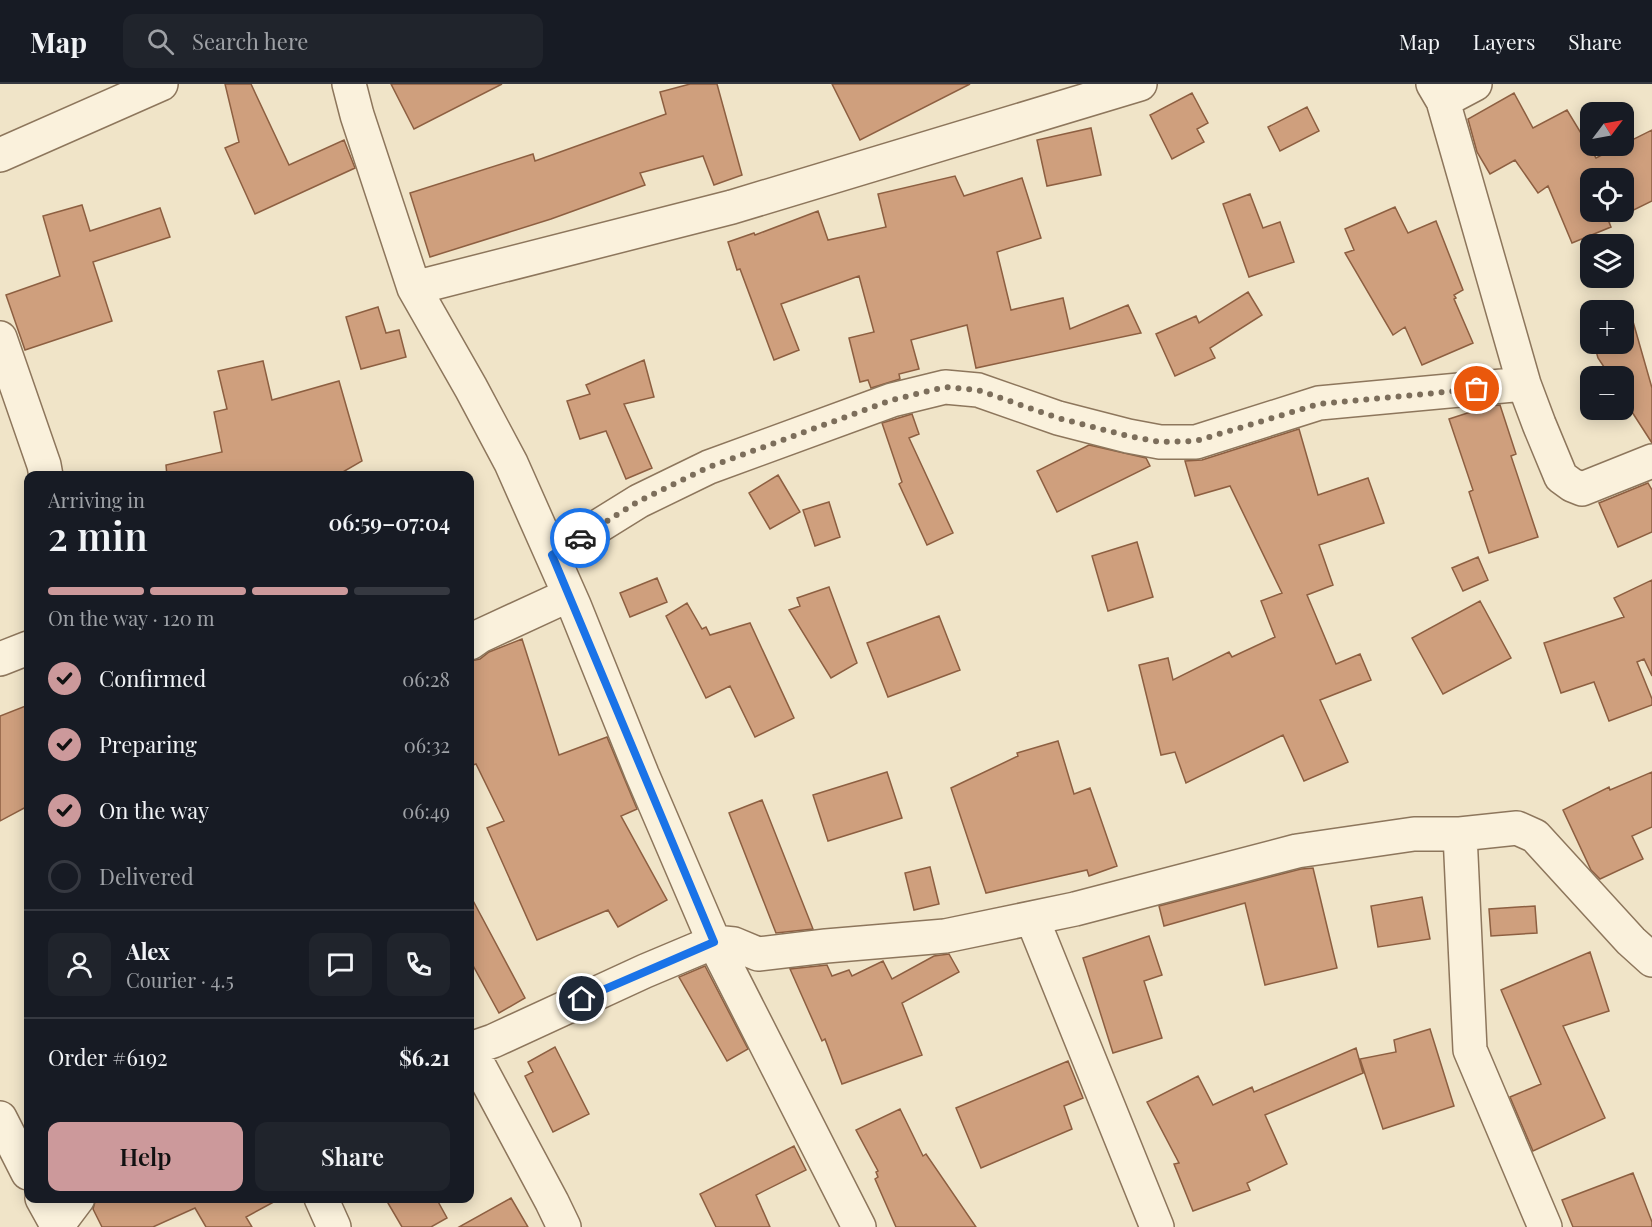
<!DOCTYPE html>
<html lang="en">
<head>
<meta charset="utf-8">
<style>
  :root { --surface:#171b24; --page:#20242c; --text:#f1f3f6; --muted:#9ea1a6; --line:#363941; --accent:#cc999b }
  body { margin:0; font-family:"Playfair Display",serif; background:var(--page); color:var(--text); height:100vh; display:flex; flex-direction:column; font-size:22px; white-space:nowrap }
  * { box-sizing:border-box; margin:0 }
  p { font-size:20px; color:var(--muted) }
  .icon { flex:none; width:33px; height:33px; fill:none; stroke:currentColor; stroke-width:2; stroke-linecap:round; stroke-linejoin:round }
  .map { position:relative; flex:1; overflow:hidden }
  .details { position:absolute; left:24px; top:387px; width:450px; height:732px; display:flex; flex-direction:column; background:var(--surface); border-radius:12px; box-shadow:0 3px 15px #0003 }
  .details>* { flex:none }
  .needle { width:39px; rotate:58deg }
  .controls { position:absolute; left:1580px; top:18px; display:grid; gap:12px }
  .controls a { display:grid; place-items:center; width:54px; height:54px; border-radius:12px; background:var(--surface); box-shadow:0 3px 15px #0003; font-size:30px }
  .pin { position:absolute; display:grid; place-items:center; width:51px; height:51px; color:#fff; margin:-26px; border:3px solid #fff; border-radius:50%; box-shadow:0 2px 6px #0007 }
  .courier { position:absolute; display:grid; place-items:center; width:60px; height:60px; margin:-30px; border:4px solid #1a73e8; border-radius:50%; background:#fff; color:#222; box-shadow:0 2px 8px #0007 }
  .summary em { font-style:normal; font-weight:600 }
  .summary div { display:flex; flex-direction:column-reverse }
  .summary { display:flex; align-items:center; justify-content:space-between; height:102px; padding:0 24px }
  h1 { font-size:39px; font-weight:600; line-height:45px }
  .bar { display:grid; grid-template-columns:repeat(4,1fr); gap:9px 6px; align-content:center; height:72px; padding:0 24px }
  .bar i { height:8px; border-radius:4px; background:var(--line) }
  .bar .on { background:var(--accent) }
  .bar p { grid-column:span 4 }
  .line { display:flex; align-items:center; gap:15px; padding:0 24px; border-top:2px solid var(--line) }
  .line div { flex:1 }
  .round { display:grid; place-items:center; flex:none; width:63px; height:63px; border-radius:12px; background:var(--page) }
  ol { padding:0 24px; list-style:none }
  li { display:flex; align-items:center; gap:18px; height:66px }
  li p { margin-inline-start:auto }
  li .icon { padding:6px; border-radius:50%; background:var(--accent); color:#111; stroke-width:4 }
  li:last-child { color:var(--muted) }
  li i { width:33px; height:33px; border:3px solid var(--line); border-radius:50% }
  .action { display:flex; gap:12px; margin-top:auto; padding:12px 24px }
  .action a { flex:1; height:69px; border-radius:12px; background:var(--accent); color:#111; font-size:24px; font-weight:600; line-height:69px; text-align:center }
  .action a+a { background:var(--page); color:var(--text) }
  header { display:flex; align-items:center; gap:36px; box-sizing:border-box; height:84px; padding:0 30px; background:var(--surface); border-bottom:2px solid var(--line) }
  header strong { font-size:28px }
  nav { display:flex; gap:33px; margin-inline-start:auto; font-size:21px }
  .search { width:420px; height:54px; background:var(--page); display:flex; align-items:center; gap:15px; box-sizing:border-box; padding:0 21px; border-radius:12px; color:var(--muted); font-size:22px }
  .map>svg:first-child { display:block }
</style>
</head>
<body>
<header>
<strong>Map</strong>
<div class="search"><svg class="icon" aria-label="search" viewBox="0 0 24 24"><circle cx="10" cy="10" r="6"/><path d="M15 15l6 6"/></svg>Search here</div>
<nav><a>Map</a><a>Layers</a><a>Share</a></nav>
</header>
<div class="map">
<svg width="1652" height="1143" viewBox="0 0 1652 1143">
  <rect width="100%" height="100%" fill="#f0e4c8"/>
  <path fill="#cf9f7d" stroke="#8d5f41" stroke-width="1.5" fill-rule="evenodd" d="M 225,0 L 251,0 L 289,81 L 344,56 L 355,84 L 255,130 L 225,64 L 239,58 Z
    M 391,0 L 502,0 L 414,45 Z
    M 690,0 L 717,0 L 742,91 L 714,101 L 703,72 L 640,89 L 645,101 L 551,135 L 430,173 L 410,109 L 533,70 L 535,77 L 666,30 L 660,8 Z
    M 832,0 L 970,0 L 860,56 Z
    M 1192,9 L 1208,39 L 1197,45 L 1204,58 L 1172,75 L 1150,31 Z
    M 1514,9 L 1533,44 L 1567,26 L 1596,74 L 1652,46 L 1652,117 L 1609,138 L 1611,143 L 1572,159 L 1548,102 L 1538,109 L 1515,76 L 1490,90 L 1477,68 L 1468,35 ZM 1590,94 L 1623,94 L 1623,128 L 1590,128 Z
    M 1307,23 L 1319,47 L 1280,67 L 1268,43 Z
    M 1091,44 L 1101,91 L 1047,102 L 1037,56 Z
    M 955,92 L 964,112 L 1022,94 L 1041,154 L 997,168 L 1011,226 L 1063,214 L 1070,245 L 1128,221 L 1141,249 L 976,284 L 967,241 L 911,256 L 919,285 L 899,290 L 900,295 L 871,304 L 868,296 L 860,298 L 849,254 L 874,248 L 859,192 L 781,220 L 799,266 L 774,276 L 740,185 L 737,186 L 728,158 L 754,149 L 755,151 L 818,127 L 828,156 L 886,143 L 878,110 Z
    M 1250,110 L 1263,144 L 1280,138 L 1294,178 L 1249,193 L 1223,120 Z
    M 82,121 L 90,147 L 160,124 L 170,153 L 93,178 L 112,237 L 25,266 L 6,211 L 60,192 L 43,132 Z
    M 1395,123 L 1408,149 L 1436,137 L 1463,206 L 1454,211 L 1456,214 L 1454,215 L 1473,259 L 1422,281 L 1405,243 L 1393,251 L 1345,169 L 1354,166 L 1345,145 Z
    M 1248,208 L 1262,231 L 1210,264 L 1215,274 L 1175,292 L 1156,250 L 1196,232 L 1199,239 Z
    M 378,223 L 386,249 L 399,246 L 406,273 L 361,285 L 346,233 Z
    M 1632,234 L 1652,304 L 1652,359 L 1623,314 L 1623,292 L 1610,292 L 1598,274 L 1594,260 L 1623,260 L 1623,237 Z
    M 644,276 L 654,313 L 624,320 L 652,384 L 626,395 L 606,347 L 580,355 L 567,317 L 590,310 L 586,301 Z
    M 263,277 L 272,316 L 339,297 L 362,377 L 336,392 L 167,392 L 166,381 L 222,368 L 214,328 L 227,325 L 218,287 Z
    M 1500,321 L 1516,370 L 1511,372 L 1538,453 L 1489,469 L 1469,408 L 1473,406 L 1449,335 L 1489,322 Z
    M 912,330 L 919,350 L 909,354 L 953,449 L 927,461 L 899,400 L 902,398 L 882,339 Z
    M 1299,345 L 1318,411 L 1368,394 L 1384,439 L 1319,461 L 1333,501 L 1307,511 L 1336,580 L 1360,570 L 1371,596 L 1320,616 L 1348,678 L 1304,697 L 1283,651 L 1186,699 L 1175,668 L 1161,671 L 1139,581 L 1168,574 L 1173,596 L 1229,568 L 1232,573 L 1275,553 L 1261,517 L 1282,509 L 1230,402 L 1195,412 L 1185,377 L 1202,376 Z
    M 1089,361 L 1146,374 L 1150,382 L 1057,428 L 1037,387 Z
    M 778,391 L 800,428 L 770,445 L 749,409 Z
    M 1648,399 L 1652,406 L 1652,448 L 1618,463 L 1599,419 Z
    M 829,418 L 840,453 L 815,462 L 803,426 Z
    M 1137,458 L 1153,513 L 1108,527 L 1092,472 Z
    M 1478,473 L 1488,496 L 1463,507 L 1452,484 Z
    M 657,494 L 667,518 L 630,533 L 620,509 Z
    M 1652,496 L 1652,592 L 1644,575 L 1637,578 L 1652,615 L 1652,621 L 1609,637 L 1594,598 L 1561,609 L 1544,559 L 1624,533 L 1614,514 Z
    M 829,503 L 857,579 L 831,594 L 789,526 L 800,522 L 797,514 Z
    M 1480,517 L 1511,574 L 1443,610 L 1412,554 Z
    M 687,519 L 702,545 L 706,543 L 710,551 L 750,539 L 794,634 L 755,653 L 730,602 L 706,614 L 666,532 Z
    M 939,532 L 960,586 L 888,613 L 867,559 Z
    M 522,555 L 559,671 L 607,653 L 637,725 L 621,732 L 667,816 L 618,843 L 608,826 L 537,856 L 487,744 L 504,737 L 476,680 L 470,682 L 470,577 L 480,575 L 489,568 Z
    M 28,621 L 28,722 L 0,737 L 0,632 Z
    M 1058,657 L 1074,710 L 1090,704 L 1117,782 L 1089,792 L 1087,786 L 986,809 L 951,704 L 1018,672 L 1017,669 Z
    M 887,688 L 902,734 L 828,757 L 813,711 Z
    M 1652,688 L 1652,743 L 1632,752 L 1643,775 L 1600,795 L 1591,786 L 1563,726 L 1609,703 L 1610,706 Z
    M 762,716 L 813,845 L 776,849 L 729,729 Z
    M 930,783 L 939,820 L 914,826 L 905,789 Z
    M 1313,784 L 1337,884 L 1265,901 L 1245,819 L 1164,842 L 1159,822 L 1301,785 Z
    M 470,811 L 525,914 L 499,929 L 470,876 Z
    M 1422,813 L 1430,855 L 1378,863 L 1371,822 Z
    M 1535,822 L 1537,849 L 1491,852 L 1489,825 Z
    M 1149,852 L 1162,891 L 1144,897 L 1162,954 L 1113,969 L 1083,874 Z
    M 1590,868 L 1609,927 L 1563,942 L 1605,1034 L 1533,1067 L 1510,1013 L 1541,1000 L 1501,906 Z
    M 949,870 L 959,888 L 902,919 L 922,971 L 842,1000 L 825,955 L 822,957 L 790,885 L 827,881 L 832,892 L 849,886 L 852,892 L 883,877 L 892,895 L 934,872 Z
    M 705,882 L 748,965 L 727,977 L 679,893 Z
    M 1430,945 L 1454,1022 L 1383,1045 L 1360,975 L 1396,968 L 1394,956 Z
    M 555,963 L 589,1030 L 553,1048 L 525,992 L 533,988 L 528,978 Z
    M 1356,964 L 1363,989 L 1265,1031 L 1287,1080 L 1247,1099 L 1250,1106 L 1193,1127 L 1174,1080 L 1179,1079 L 1147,1018 L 1198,992 L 1213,1021 L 1252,1003 L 1254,1008 Z
    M 1068,977 L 1083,1014 L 1064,1022 L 1072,1045 L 981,1084 L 956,1024 Z
    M 900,1025 L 923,1072 L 926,1070 L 976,1143 L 896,1143 L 875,1095 L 878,1093 L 876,1088 L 878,1087 L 856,1046 Z
    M 794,1062 L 806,1086 L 756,1111 L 770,1143 L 716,1143 L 700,1110 Z
    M 1633,1089 L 1652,1138 L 1652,1143 L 1573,1143 L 1562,1116 Z
    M 96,1114 L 281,1114 L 246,1133 L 252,1143 L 206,1143 L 195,1124 L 153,1143 L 102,1143 L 93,1125 Z
    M 385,1114 L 436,1114 L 447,1134 L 431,1143 L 402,1143 Z
    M 511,1114 L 528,1143 L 459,1143 Z"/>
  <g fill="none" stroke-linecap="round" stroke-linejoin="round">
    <defs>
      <path id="minor" d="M 349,0 L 357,31 L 414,204 L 471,304 L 511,379 L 574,521 L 642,690 L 714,858 L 859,1143
        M 1433,0 L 1443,17 L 1524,300 L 1539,340 L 1561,393 L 1572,401 L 1582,405 L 1652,377
        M 1443,17 L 1475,0
        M 0,71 L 161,0
        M 414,204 L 732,123 L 1140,0
        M 0,254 L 44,381 L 46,392
        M 552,471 L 639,417 L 709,383 L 892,316 L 945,303 L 978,306 L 1058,334 L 1128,352 L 1160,358 L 1196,358 L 1319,319 L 1524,300
        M 470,559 L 480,552 L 569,511
        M 0,575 L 28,564
        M 1460,750 L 1470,966 L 1545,1143
        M 1032,834 L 1157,1143
        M 470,965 L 493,957 L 645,887 L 714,858 L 734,860 L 758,870 L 826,862 L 945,852 L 1075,825 L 1297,767 L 1414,750 L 1460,750 L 1517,744 L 1535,752 L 1631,857 L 1652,876
        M 470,965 L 552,1118 L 564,1143
        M 0,1034 L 28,1089
        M 42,1114 L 58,1143
        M 321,1114 L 334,1143
        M 57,1142 L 78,1114"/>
    </defs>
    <use href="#minor" stroke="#8d765c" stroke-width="36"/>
    <use href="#minor" stroke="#faf1dc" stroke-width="33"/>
  </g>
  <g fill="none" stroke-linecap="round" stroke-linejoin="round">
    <path stroke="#7c6e5b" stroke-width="6" stroke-dasharray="0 10.8" d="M 580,454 L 639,417 L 709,383 L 892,316 L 945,303 L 978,306 L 1058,334 L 1128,352 L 1160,358 L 1196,357 L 1319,320 L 1477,305"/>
    <path stroke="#1a73e8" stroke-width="8" d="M 580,454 L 552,471 L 714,858 L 582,915"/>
  </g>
</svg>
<div class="controls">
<a><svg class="needle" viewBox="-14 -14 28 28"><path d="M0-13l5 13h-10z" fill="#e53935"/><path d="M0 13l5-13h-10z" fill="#9ea1a6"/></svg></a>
<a><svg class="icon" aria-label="locate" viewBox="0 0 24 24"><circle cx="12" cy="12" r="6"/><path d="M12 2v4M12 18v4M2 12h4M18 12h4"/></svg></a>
<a><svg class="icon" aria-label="layers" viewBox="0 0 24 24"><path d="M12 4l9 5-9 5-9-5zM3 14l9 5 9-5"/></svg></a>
<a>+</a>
<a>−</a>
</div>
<div class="pin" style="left:1477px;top:305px;background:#ea580c"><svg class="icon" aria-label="bag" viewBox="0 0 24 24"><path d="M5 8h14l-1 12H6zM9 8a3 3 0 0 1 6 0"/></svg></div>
<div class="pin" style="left:582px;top:915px;background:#1f2937"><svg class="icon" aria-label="home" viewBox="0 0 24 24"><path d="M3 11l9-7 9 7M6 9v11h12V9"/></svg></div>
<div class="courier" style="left:580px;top:454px"><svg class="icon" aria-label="car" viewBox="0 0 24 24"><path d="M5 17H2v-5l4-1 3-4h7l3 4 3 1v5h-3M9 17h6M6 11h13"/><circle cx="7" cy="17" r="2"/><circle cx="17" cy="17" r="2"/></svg></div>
<section class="details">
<div class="summary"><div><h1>2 min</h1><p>Arriving in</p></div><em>06:59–07:04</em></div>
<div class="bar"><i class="on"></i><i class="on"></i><i class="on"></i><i></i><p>On the way · 120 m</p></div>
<ol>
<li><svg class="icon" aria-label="check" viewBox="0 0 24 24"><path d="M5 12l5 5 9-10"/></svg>Confirmed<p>06:28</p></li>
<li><svg class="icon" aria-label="check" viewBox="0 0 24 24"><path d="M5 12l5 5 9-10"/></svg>Preparing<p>06:32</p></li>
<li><svg class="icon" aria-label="check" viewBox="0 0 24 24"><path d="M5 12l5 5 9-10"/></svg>On the way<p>06:49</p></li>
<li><i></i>Delivered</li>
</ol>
<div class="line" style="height:108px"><a class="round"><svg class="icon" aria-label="person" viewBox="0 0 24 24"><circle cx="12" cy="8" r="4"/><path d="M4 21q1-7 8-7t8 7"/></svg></a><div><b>Alex</b><p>Courier · 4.5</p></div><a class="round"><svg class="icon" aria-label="chat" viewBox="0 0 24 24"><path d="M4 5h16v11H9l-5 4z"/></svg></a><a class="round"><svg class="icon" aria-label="phone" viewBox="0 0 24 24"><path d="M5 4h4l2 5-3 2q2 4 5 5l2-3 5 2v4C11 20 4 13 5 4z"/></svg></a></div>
<div class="line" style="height:78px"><div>Order #6192</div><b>$6.21</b></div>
<div class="action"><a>Help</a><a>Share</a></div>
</section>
</div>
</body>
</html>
